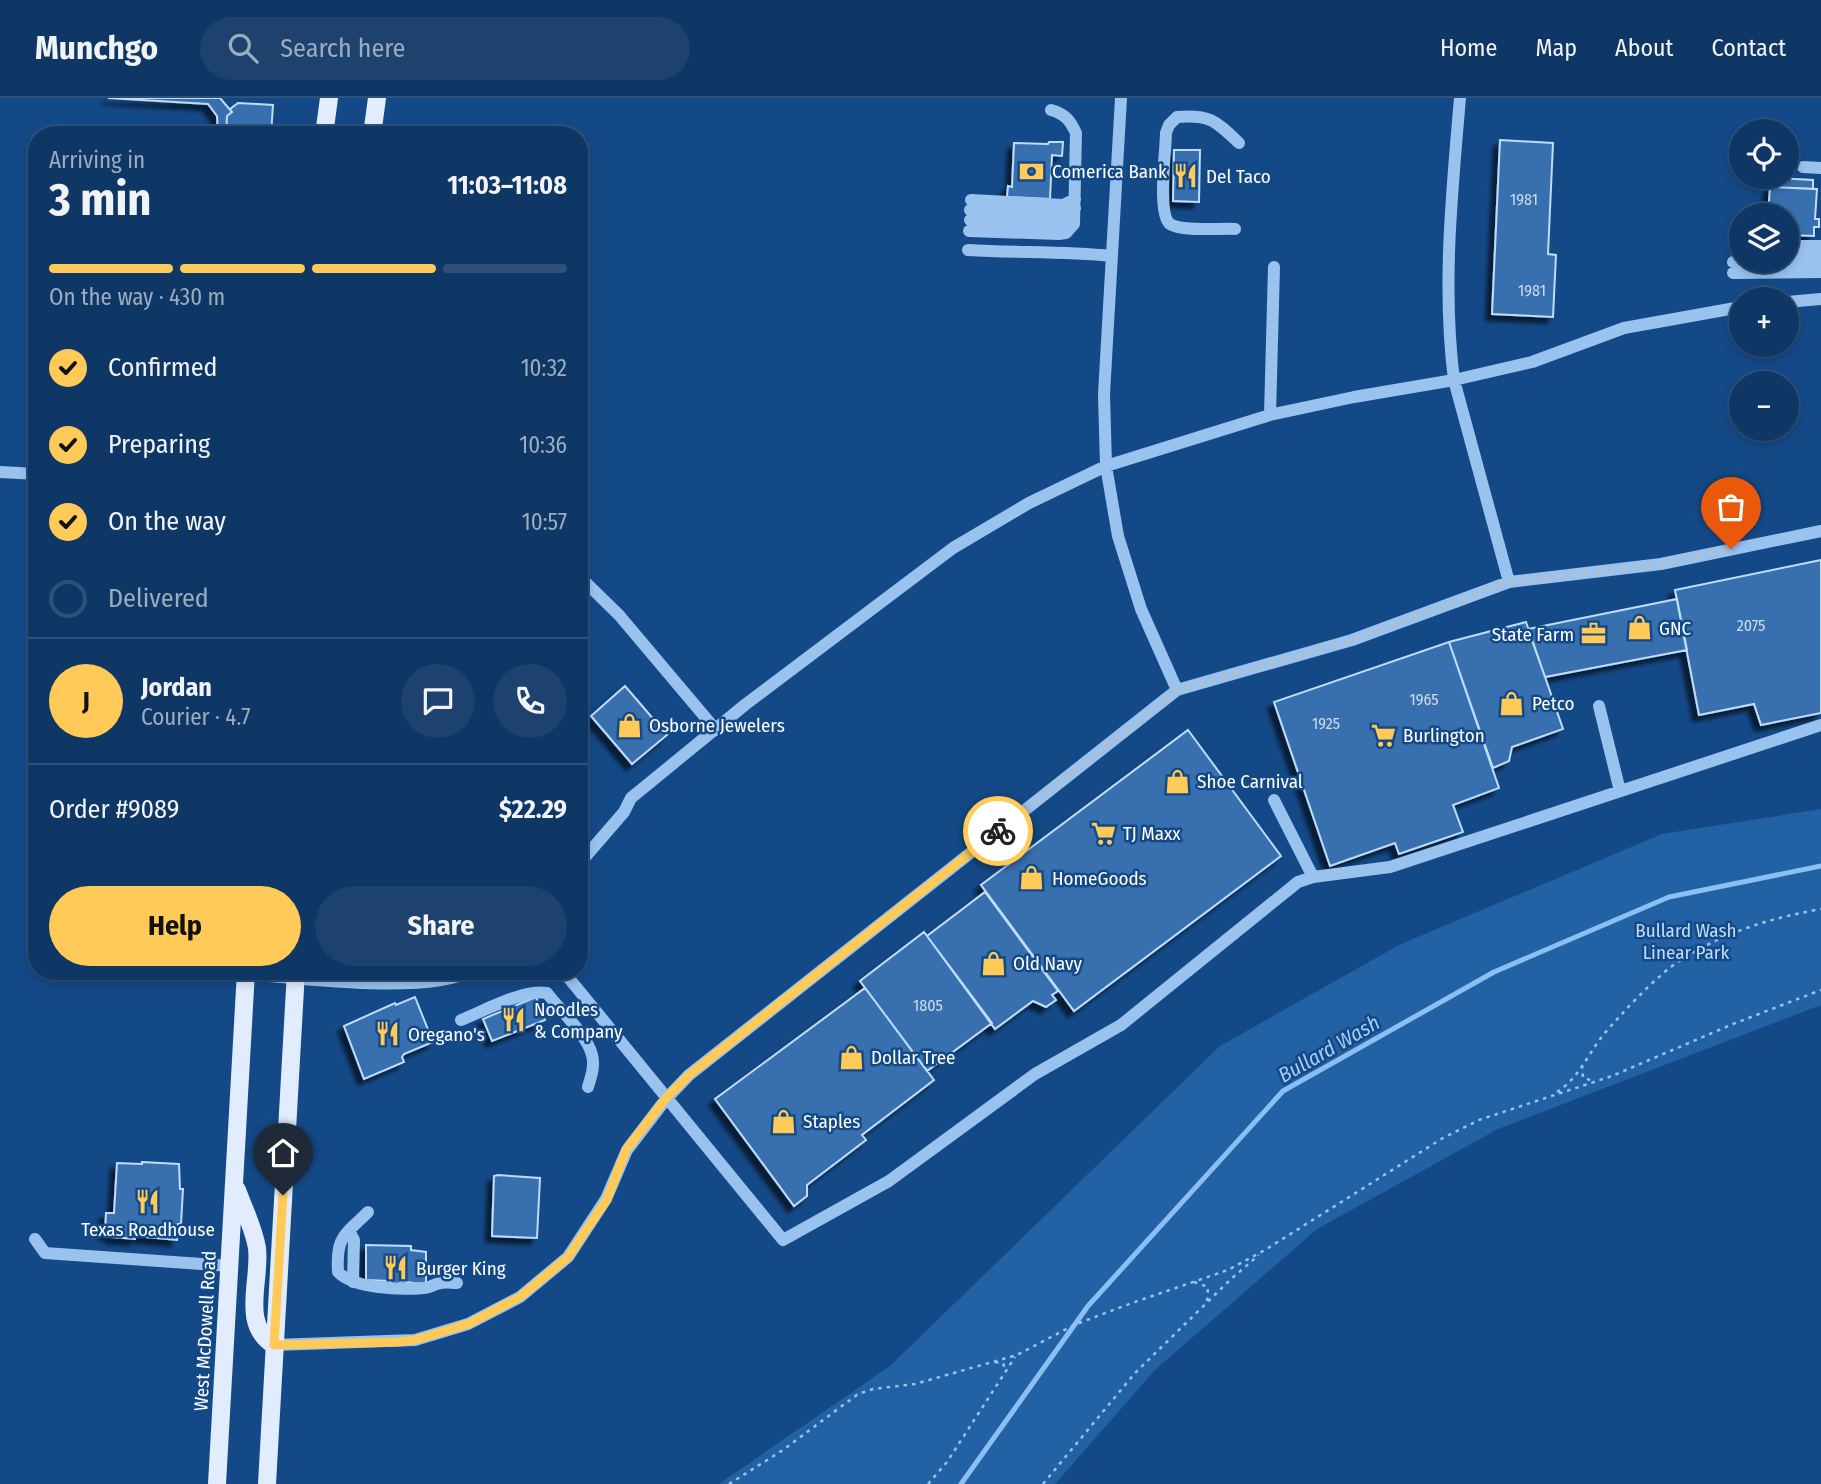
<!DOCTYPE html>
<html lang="en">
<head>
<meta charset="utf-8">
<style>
  :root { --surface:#0f3765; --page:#1d426e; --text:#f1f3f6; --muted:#9bacbf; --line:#2f5179; --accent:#ffca57 }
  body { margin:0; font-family:"Fira Sans Condensed",sans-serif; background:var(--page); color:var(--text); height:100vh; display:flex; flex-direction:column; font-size:26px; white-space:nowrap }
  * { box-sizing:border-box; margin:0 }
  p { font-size:23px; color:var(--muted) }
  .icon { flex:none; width:38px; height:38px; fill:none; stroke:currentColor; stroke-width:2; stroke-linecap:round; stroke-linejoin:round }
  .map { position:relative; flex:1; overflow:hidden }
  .sheet { position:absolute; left:28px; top:28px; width:560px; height:854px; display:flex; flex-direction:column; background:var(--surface); border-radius:28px; box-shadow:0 4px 10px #0003,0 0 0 2px var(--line) }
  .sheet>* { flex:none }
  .controls { position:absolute; left:1729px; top:21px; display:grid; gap:14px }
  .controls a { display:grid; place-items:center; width:70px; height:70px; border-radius:50%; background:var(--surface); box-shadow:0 4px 10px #0003,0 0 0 2px var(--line); font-size:35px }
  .pin { position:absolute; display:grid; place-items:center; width:60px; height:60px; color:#fff; margin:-72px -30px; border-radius:50% 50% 50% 0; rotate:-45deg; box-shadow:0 0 7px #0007 }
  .pin .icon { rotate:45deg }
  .courier { position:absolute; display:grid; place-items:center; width:70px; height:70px; margin:-35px; border:5px solid #ffca57; border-radius:50%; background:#fff; color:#222; box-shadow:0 2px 9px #0007 }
  .headline em { font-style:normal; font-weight:700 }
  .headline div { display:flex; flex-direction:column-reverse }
  .headline { display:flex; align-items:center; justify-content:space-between; height:119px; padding:0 21px }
  h1 { font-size:46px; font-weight:700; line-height:52px }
  .bar { display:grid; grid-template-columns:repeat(4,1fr); gap:10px 7px; align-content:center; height:84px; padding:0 21px }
  .bar i { height:9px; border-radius:5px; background:var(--line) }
  .bar .active { background:var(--accent) }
  .bar p { grid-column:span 4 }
  .line { display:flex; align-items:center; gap:18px; padding:0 21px; border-top:2px solid var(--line) }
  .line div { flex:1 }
  .round { display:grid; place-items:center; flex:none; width:74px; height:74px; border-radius:37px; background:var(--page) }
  ol { padding:0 21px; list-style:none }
  li { display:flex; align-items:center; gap:21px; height:77px }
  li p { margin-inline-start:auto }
  li .icon { padding:7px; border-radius:50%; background:var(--accent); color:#111; stroke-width:4 }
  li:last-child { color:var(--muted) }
  li i { width:38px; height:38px; border:4px solid var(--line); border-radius:50% }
  .button { display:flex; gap:14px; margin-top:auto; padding:14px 21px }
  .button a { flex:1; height:80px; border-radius:42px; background:var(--accent); color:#111; font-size:28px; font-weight:700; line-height:80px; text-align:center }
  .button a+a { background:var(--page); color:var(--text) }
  header { display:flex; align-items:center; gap:42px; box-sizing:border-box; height:98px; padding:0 35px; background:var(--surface); border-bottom:2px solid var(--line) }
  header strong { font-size:33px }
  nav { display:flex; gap:38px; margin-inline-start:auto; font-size:24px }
  .search { width:490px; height:63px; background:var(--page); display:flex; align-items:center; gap:18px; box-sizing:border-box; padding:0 24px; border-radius:38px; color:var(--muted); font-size:26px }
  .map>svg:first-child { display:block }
</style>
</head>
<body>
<header>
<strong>Munchgo</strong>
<div class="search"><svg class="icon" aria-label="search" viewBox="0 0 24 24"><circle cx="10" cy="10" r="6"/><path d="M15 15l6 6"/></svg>Search here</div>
<nav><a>Home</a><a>Map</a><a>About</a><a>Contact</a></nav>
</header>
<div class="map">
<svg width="1821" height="1386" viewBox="0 0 1821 1386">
  <defs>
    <filter id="shadow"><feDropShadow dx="-6" dy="6" stdDeviation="2" flood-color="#0009"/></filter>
  </defs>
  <rect width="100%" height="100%" fill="#144987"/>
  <path fill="#2361a5" d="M 1821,711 L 1821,907 L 1498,1031 L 1317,1131 L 1155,1272 L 1055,1386 L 719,1386 L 890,1268 L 1220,948 L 1401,846 L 1662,736 Z"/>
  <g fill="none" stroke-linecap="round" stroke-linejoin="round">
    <path stroke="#8bbef2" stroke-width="5" d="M 961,1386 L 1088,1208 L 1283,993 L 1494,874 L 1669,799 L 1821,768"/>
  </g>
  <path fill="#3870af" stroke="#bfdcfb" stroke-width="2" filter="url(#shadow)" d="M 108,0 L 220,0 L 232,14 L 227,18 L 226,37 L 218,37 L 217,18 L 208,6 Z
    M 238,5 L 273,7 L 271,37 L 226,37 L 227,18 L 232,14 L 230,11 Z
    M 1500,42 L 1553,45 L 1548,156 L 1556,157 L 1553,219 L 1492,216 Z
    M 1049,44 L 1063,44 L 1062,58 L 1052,57 L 1050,101 L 1007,99 L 1008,88 L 1012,89 L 1014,45 L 1048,46 Z
    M 1174,52 L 1200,52 L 1199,104 L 1173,103 Z
    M 1775,80 L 1813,82 L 1813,91 L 1774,89 Z
    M 1770,89 L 1817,91 L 1815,121 L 1819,121 L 1819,129 L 1814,129 L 1814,138 L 1788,137 L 1787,141 L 1787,117 L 1768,117 Z
    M 1821,462 L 1821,615 L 1761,627 L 1754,606 L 1699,617 L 1675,492 Z
    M 1677,501 L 1687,552 L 1545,579 L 1528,531 Z
    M 1526,524 L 1563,631 L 1512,649 L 1509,663 L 1493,670 L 1449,544 Z
    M 1449,544 L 1499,690 L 1453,707 L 1463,734 L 1399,756 L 1395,745 L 1330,768 L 1274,604 Z
    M 625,588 L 667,637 L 632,666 L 591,618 Z
    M 1188,632 L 1281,758 L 1074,913 L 981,787 Z
    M 985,794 L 1058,893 L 1052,897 L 1056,902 L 1046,909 L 1033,903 L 995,931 L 927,838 Z
    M 924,834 L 992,925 L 927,973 L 860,883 Z
    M 865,890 L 934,982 L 862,1037 L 866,1042 L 807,1087 L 807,1098 L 794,1108 L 715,1001 Z
    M 415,899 L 433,944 L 404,956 L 402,959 L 404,964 L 364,981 L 344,928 L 395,905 L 396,907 Z
    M 536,899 L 545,922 L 492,943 L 483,921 Z
    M 142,1064 L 179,1066 L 180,1091 L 183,1091 L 181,1126 L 178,1126 L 177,1142 L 135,1138 L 135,1141 L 112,1139 L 112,1137 L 105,1136 L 106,1115 L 114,1115 L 117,1065 L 142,1066 Z
    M 498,1077 L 540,1080 L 537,1140 L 492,1138 L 494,1078 Z
    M 366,1147 L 411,1148 L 411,1152 L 426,1154 L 426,1187 L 401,1183 L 399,1186 L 392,1186 L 389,1183 L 366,1182 Z"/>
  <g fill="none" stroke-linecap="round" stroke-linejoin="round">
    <path stroke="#99c2ef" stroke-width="2.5" stroke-dasharray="3.5 5" stroke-linecap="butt" d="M 1582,967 L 1583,980 L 1594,983
      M 1557,994 C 1580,979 1587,957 1604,936 C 1622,915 1658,876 1681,862 C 1724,834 1771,820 1821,811
      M 1194,1184 L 1208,1189 L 1207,1206
      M 995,1264 L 1003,1265 L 1005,1271
      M 729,1386 L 783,1352 L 858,1296 L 873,1291 L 915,1286 L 1017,1257 L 1074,1227 L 1132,1205 L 1228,1172 L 1265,1152 L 1443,1040 L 1479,1022 L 1612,978 L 1733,926 L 1821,892
      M 928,1386 L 947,1364 L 1015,1259
      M 1043,1386 L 1135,1275 L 1231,1181 L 1259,1157"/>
    <path stroke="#99c2ef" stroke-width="12" d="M 1121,0 L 1104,296 L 1106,368 L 1118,438 L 1141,511 L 1177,592
      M 1460,0 C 1452,94 1442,189 1454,282 L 1509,484
      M 1803,69 L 1821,70
      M 971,102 L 1063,107 L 1075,101
      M 970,112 L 1062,117 L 1075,110
      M 970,122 L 1056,127 L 1067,125 L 1074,120
      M 1235,131 C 1220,130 1182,134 1170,126 C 1157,116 1166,52 1166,35 L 1169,27 L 1177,19 C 1210,16 1216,23 1239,45
      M 969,133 L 1059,136 L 1066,135 L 1074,126 L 1076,35 C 1070,22 1065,16 1051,12
      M 1734,146 L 1741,146
      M 1787,148 L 1821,148
      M 968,152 C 1016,155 1064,153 1111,158
      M 1787,158 L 1821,156
      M 1733,164 L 1821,166
      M 1733,175 L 1821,174
      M 1787,204 L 1821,201
      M 1270,317 L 1274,169
      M 0,374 L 37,376
      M 579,478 L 619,517 L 716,632
      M 1599,608 L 1620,693
      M 1274,702 L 1313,779
      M 579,766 L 624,714 L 631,700 L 746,606 L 953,450 L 1029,405 L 1106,368 L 1270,317 L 1354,299 L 1454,282 L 1532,264 L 1624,230 L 1741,209
      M 563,873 L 783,1142 L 889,1083 L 1035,976 L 1121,927 L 1298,784 L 1313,779 L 1390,769 L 1821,627
      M 246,876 C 299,880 427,897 471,873
      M 461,922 C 484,913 523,891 547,895 C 559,911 588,938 592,957 C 595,968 591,979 588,989
      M 368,1114 C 344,1138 336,1138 338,1174 C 354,1191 401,1192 424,1190 C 430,1190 434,1186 440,1185 C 445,1184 452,1185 457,1185
      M 349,1133 L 354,1142 L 353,1184
      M 35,1141 L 45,1155 L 230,1168
      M 274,1247 L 415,1242 L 468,1226 L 520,1199 L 568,1159 L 606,1101 L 627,1052 L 666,1001 L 689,977 L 1177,592 L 1352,542 L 1509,484 L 1661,466 L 1821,433"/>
    <path stroke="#e1edff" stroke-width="18" d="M 324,37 L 329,0
      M 372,37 L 377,0
      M 237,1092 C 244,1111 254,1131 257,1150 C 261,1183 240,1226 274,1247
      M 217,1386 L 246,873
      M 267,1386 L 296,873"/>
  </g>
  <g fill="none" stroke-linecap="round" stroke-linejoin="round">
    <path stroke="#adbfd5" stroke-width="7" stroke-dasharray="0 12.6" d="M 998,733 L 1177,592 L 1352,542 L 1509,484 L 1661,466 L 1731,451"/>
    <path stroke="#ffca57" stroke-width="9" d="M 283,1097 L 274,1247 L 398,1244 L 415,1242 L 468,1226 L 520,1199 L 568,1159 L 607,1101 L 626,1052 L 666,1000 L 689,977 L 998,733"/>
  </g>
  <defs>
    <symbol id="bank-bare" viewBox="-9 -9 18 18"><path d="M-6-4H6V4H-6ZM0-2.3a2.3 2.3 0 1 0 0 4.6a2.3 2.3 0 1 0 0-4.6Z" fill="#ffca57" stroke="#144987" stroke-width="2.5" paint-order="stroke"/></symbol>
    <symbol id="restaurant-bare" viewBox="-9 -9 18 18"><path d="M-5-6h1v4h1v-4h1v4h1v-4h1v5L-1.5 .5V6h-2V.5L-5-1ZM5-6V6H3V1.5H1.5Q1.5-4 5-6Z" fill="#ffca57" stroke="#144987" stroke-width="2.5" paint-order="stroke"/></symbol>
    <symbol id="shop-bare" viewBox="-9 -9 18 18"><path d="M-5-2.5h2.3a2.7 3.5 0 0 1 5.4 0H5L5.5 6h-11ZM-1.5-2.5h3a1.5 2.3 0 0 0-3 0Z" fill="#ffca57" stroke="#144987" stroke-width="2.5" paint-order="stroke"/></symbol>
    <symbol id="office-bare" viewBox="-9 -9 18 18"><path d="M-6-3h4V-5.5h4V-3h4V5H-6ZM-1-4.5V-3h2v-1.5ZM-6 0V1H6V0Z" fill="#ffca57" stroke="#144987" stroke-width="2.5" paint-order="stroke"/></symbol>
    <symbol id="supermarket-bare" viewBox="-9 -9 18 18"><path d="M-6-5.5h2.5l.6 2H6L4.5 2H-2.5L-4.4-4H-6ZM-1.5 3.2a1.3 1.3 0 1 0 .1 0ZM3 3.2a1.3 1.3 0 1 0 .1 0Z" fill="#ffca57" stroke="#144987" stroke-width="2.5" paint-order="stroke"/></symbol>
  </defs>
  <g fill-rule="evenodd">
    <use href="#bank-bare" x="1014" y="56" width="35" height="35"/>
    <use href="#restaurant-bare" x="1168" y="60" width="35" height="35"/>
    <use href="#shop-bare" x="1622" y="512" width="35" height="35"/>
    <use href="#office-bare" x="1576" y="518" width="35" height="35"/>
    <use href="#shop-bare" x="1494" y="588" width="35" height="35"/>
    <use href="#shop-bare" x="612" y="610" width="35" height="35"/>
    <use href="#supermarket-bare" x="1366" y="620" width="35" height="35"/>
    <use href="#shop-bare" x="1160" y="666" width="35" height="35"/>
    <use href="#supermarket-bare" x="1086" y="718" width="35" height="35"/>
    <use href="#shop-bare" x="1014" y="762" width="35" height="35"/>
    <use href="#shop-bare" x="976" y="848" width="35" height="35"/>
    <use href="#restaurant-bare" x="496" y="904" width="35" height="35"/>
    <use href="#restaurant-bare" x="370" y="918" width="35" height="35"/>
    <use href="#shop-bare" x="834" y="942" width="35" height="35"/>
    <use href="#shop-bare" x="766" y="1006" width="35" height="35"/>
    <use href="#restaurant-bare" x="130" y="1086" width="35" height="35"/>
    <use href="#restaurant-bare" x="378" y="1152" width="35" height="35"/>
  </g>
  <g text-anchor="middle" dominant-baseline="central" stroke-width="5" stroke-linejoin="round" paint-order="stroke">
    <g font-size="16" fill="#cddbeb">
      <text x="1524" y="101">1981</text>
      <text x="1532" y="192">1981</text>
      <text x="1751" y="527">2075</text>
      <text x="1424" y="601">1965</text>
      <text x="1326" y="625">1925</text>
      <text x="928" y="907">1805</text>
    </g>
    <g font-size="19" fill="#fff" stroke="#144987" text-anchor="start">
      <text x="1052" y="73">Comerica Bank</text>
      <text x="1206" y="78">Del Taco</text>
      <text x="1659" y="530">GNC</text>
      <text x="1574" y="536" text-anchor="end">State Farm</text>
      <text x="1532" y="605">Petco</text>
      <text x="649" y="627">Osborne Jewelers</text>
      <text x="1403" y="637">Burlington</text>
      <text x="1197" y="683">Shoe Carnival</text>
      <text x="1123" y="735">TJ Maxx</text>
      <text x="1052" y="780">HomeGoods</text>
      <text x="1013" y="865">Old Navy</text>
      <text x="534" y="911">Noodles<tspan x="534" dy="22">&amp; Company</tspan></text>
      <text x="408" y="936">Oregano's</text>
      <text x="871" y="959">Dollar Tree</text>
      <text x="803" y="1023">Staples</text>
      <text x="148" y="1131" text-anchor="middle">Texas Roadhouse</text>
      <text x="416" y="1170">Burger King</text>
    </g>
    <g font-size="19" fill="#bfdcfb" stroke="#144987">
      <text x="1686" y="832">Bullard Wash<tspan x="1686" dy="22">Linear Park</tspan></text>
    </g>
    <g font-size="19" fill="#fff" stroke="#144987">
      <text transform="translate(205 1233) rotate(-87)">West McDowell Road</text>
    </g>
    <g font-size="21" font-style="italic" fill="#a4ccf6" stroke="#144987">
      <text transform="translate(1329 951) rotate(-30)">Bullard Wash</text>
    </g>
  </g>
</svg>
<div class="controls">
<a><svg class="icon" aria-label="locate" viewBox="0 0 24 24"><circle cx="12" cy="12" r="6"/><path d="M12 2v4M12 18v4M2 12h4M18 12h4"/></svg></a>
<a><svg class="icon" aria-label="layers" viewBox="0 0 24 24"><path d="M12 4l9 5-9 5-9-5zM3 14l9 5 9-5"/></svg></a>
<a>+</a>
<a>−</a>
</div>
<div class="pin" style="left:1731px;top:451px;background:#ea580c"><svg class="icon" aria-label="bag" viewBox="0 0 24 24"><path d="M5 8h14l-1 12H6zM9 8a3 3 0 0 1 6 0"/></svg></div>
<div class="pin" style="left:283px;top:1097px;background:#1f2937"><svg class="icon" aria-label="home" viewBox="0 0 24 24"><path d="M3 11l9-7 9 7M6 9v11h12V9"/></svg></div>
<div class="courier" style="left:998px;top:733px"><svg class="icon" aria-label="bike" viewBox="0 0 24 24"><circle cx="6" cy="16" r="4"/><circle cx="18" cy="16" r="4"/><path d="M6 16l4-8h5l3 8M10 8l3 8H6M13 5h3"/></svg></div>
<section class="sheet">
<div class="headline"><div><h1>3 min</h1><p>Arriving in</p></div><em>11:03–11:08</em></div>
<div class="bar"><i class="active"></i><i class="active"></i><i class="active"></i><i></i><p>On the way · 430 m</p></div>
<ol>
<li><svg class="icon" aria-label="check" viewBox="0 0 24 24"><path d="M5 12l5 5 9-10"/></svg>Confirmed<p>10:32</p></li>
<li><svg class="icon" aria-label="check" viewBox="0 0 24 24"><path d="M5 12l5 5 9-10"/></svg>Preparing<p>10:36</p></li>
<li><svg class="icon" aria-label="check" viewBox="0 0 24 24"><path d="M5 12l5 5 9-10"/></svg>On the way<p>10:57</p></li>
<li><i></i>Delivered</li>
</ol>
<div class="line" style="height:126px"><b class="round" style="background:var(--accent);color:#111">J</b><div><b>Jordan</b><p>Courier · 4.7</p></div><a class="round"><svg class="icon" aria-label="chat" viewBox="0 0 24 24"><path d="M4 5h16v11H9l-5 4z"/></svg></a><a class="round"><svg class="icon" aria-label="phone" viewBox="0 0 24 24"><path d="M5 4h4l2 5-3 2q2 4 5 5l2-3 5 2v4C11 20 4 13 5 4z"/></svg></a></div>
<div class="line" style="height:91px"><div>Order #9089</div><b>$22.29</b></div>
<div class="button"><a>Help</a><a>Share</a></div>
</section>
</div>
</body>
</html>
